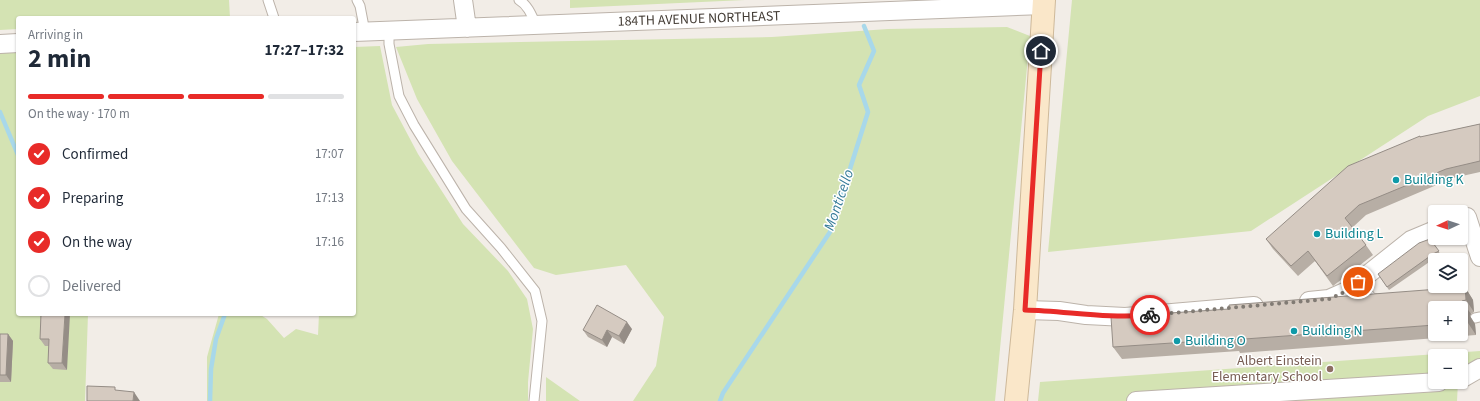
<!DOCTYPE html>
<html lang="en">
<head>
<meta charset="utf-8">
<style>
  :root { --surface:#fff; --page:#f2f2f3; --text:#1f2937; --muted:#747a83; --line:#e0e1e3; --accent:#e82b28 }
  body { margin:0; font-family:"Source Sans 3",sans-serif; background:var(--page); color:var(--text); height:100vh; display:flex; flex-direction:column; font-size:15px; white-space:nowrap }
  * { box-sizing:border-box; margin:0 }
  p { font-size:13px; color:var(--muted) }
  .icon { flex:none; width:22px; height:22px; fill:none; stroke:currentColor; stroke-width:2; stroke-linecap:round; stroke-linejoin:round }
  .map { position:relative; flex:1; overflow:hidden }
  .side { position:absolute; left:16px; top:16px; width:340px; height:300px; display:flex; flex-direction:column; background:var(--surface); border-radius:4px; box-shadow:0 1px 3px #0004 }
  .side>* { flex:none }
  .needle { width:26px; rotate:266deg }
  .tools { position:absolute; left:1428px; top:205px; display:grid; gap:8px }
  .tools a { display:grid; place-items:center; width:40px; height:40px; border-radius:4px; background:var(--surface); box-shadow:0 1px 3px #0004; font-size:20px }
  .pin { position:absolute; display:grid; place-items:center; width:34px; height:34px; color:#fff; margin:-17px; border:2px solid #fff; border-radius:50%; box-shadow:0 1px 4px #0007 }
  .courier { position:absolute; display:grid; place-items:center; width:40px; height:40px; margin:-20px; border:3px solid #e82b28; border-radius:50%; background:#fff; color:#222; box-shadow:0 1px 5px #0007 }
  .summary em { font-style:normal; font-weight:700 }
  .summary div { display:flex; flex-direction:column-reverse }
  .summary { display:flex; align-items:center; justify-content:space-between; height:68px; padding:0 12px }
  h1 { font-size:26px; font-weight:700; line-height:30px }
  .bar { display:grid; grid-template-columns:repeat(4,1fr); gap:6px 4px; align-content:center; height:48px; padding:0 12px }
  .bar i { height:5px; border-radius:3px; background:var(--line) }
  .bar .on { background:var(--accent) }
  .bar p { grid-column:span 4 }
  ol { padding:0 12px; list-style:none }
  li { display:flex; align-items:center; gap:12px; height:44px }
  li p { margin-inline-start:auto }
  li .icon { padding:4px; border-radius:50%; background:var(--accent); color:#fff; stroke-width:4 }
  li:last-child { color:var(--muted) }
  li i { width:22px; height:22px; border:2px solid var(--line); border-radius:50% }
  .map>svg:first-child { display:block }
</style>
</head>
<body>
<div class="map">
<svg width="1480" height="401" viewBox="0 0 1480 401">
  <rect width="100%" height="100%" fill="#f2ede7"/>
  <path fill="#d4e3b3" d="M 0,0 L 229,0 L 230,18 L 18,18 L 18,29 L 0,30 Z
    M 570,0 L 745,0 L 570,8 Z
    M 1072,0 L 1480,0 L 1480,96 L 1428,116 L 1251,231 L 1048,252 Z
    M 1007,27 L 1030,36 L 995,401 L 633,401 L 656,366 L 664,317 L 626,265 L 556,275 L 534,268 L 452,161 L 417,99 L 396,47 L 428,44 L 772,37 L 888,29 Z
    M 380,46 L 392,105 L 418,154 L 463,224 L 508,271 L 527,299 L 533,329 L 528,382 L 528,401 L 207,401 L 207,357 L 219,314 L 259,314 L 267,319 L 284,338 L 296,329 L 318,335 L 319,314 L 354,314 L 354,47 Z
    M 18,51 L 18,314 L 88,314 L 85,401 L 0,401 L 0,52 Z
    M 1480,351 L 1480,373 L 1461,373 L 1461,356 L 1435,356 L 1435,382 L 1458,382 L 1457,401 L 1038,401 L 1040,382 Z
    M 546,377 L 580,401 L 546,401 Z"/>
  <g fill="none" stroke-linecap="round" stroke-linejoin="round">
    <path stroke="#a8d8ea" stroke-width="4.5" d="M 0,112 L 18,155
      M 210,401 L 211,369 L 216,339 L 225,314
      M 720,401 L 723,393 L 830,232 L 868,112 L 859,85 L 874,51 L 864,26"/>
    <defs>
      <path id="lane" d="M 268,0 L 274,18
        M 357,0 L 360,6 L 365,32
        M 519,0 C 528,5 532,16 536,25
        M 389,31 L 389,44 L 399,96 L 414,125 L 466,209 L 501,248 L 535,291 L 542,321 L 534,401
        M 1358,282 L 1372,298 L 1379,299
        M 1475,318 L 1480,317"/>
      <path id="street" d="M 463,0 L 467,28
        M 354,32 L 1044,5
        M 0,44 L 18,43
        M 1467,217 L 1480,257
        M 1309,301 L 1329,299 L 1347,291 L 1411,240 L 1435,230
        M 1025,310 L 1059,311 L 1086,315 L 1125,317 L 1254,306
        M 1461,379 L 1480,368
        M 1136,401 L 1439,382"/>
      <path id="secondary" d="M 1016,401 L 1025,310 L 1044,0"/>
    </defs>
    <use href="#lane" stroke="#bcb3aa" stroke-width="11"/>
    <use href="#street" stroke="#bcb3aa" stroke-width="20"/>
    <use href="#secondary" stroke="#ceb99a" stroke-width="24"/>
    <use href="#lane" stroke="#fff" stroke-width="9"/>
    <use href="#street" stroke="#fff" stroke-width="18"/>
    <use href="#secondary" stroke="#fae7c9" stroke-width="22"/>
  </g>
  <path fill="#b7aea5" fill-rule="evenodd" d="M 1480,124 L 1480,172 L 1453,178 L 1366,215 L 1353,227 L 1373,255 L 1333,286 L 1315,261 L 1298,276 L 1273,249 L 1266,239 L 1421,137 Z
    M 1430,239 L 1441,255 L 1435,258 L 1389,290 L 1378,274 Z
    M 1465,287 L 1473,300 L 1474,312 L 1471,314 L 1470,316 L 1475,324 L 1476,335 L 1240,353 L 1239,351 L 1122,359 L 1113,347 L 1229,309 ZM 1435,308 L 1461,308 L 1461,334 L 1435,334 Z
    M 41,314 L 67,370 L 53,369 L 48,363 L 49,346 L 45,346 L 40,339 Z
    M 632,329 L 624,344 L 612,337 L 607,347 L 588,337 L 583,330 Z
    M 0,334 L 8,334 L 13,341 L 11,382 L 0,382 Z"/>
  <path fill="#958d86" d="M 1465,287 L 1473,300 L 1474,312 L 1466,300 Z
    M 1462,301 L 1471,314 L 1470,316 L 1475,324 L 1476,335 L 1468,323 L 1460,306 Z
    M 65,314 L 70,314 L 67,370 L 62,363 Z
    M 627,322 L 632,329 L 624,344 L 619,336 Z
    M 607,330 L 612,337 L 607,347 L 602,340 Z
    M 8,334 L 13,341 L 11,382 L 6,375 Z
    M 134,392 L 140,401 L 133,401 Z"/>
  <path fill="#d5cac0" stroke="#958d86" d="M 1480,124 L 1480,161 L 1446,169 L 1359,205 L 1345,218 L 1366,245 L 1327,276 L 1308,251 L 1291,266 L 1266,239 L 1348,166 L 1420,136 L 1420,137 Z
    M 1430,239 L 1439,251 L 1433,254 L 1387,287 L 1378,274 L 1419,243 Z
    M 1465,287 L 1466,300 L 1462,301 L 1460,306 L 1462,310 L 1467,311 L 1468,323 L 1461,323 L 1461,308 L 1435,308 L 1435,325 L 1231,340 L 1231,339 L 1113,347 L 1111,317 L 1229,309 L 1229,305 Z
    M 597,305 L 627,322 L 619,336 L 607,330 L 602,340 L 583,330 Z
    M 41,314 L 65,314 L 62,363 L 48,363 L 49,339 L 40,339 Z
    M 0,334 L 8,334 L 6,375 L 0,375 Z
    M 87,386 L 115,387 L 115,390 L 134,392 L 133,401 L 87,401 Z"/>
  <g fill="none" stroke-linecap="round" stroke-linejoin="round">
    <path stroke="#817b74" stroke-width="4" stroke-dasharray="0 7.2" d="M 1150,315 L 1329,299 L 1347,291 L 1358,282"/>
    <path stroke="#e82b28" stroke-width="5" d="M 1041,51 L 1025,310 C 1067,311 1107,319 1150,315"/>
  </g>
  <g fill="#0f9aa8" stroke="#fff" stroke-width="1.5">
    <circle cx="1396" cy="180" r="4"/>
    <circle cx="1317" cy="234" r="4"/>
    <circle cx="1294" cy="331" r="4"/>
    <circle cx="1177" cy="341" r="4"/>
  </g>
  <circle fill="#8d6e63" stroke="#fff" stroke-width="1.5" cx="1330" cy="369" r="4"/>
  <g text-anchor="middle" dominant-baseline="central" stroke-width="3" stroke-linejoin="round" paint-order="stroke">
    <g font-size="14" fill="#443d36" stroke="#fff">
      <text transform="translate(699 19) rotate(-2)">184TH AVENUE NORTHEAST</text>
    </g>
    <g font-size="14" fill="#0d838f" stroke="#fff" text-anchor="start">
      <text x="1404" y="180">Building K</text>
      <text x="1325" y="234">Building L</text>
      <text x="1302" y="331">Building N</text>
      <text x="1185" y="341">Building O</text>
    </g>
    <g font-size="14" fill="#785e54" stroke="#fff" text-anchor="end">
      <text x="1322" y="361">Albert Einstein<tspan x="1322" dy="16">Elementary School</tspan></text>
    </g>
    <g font-size="15" font-style="italic" fill="#357b98" stroke="#fff">
      <text transform="translate(839 200) rotate(-71)">Monticello</text>
    </g>
  </g>
</svg>
<div class="tools">
<a><svg class="needle" viewBox="-14 -14 28 28"><path d="M0-13l5 13h-10z" fill="#e53935"/><path d="M0 13l5-13h-10z" fill="#747a83"/></svg></a>
<a><svg class="icon" aria-label="layers" viewBox="0 0 24 24"><path d="M12 4l9 5-9 5-9-5zM3 14l9 5 9-5"/></svg></a>
<a>+</a>
<a>−</a>
</div>
<div class="pin" style="left:1358px;top:282px;background:#ea580c"><svg class="icon" aria-label="bag" viewBox="0 0 24 24"><path d="M5 8h14l-1 12H6zM9 8a3 3 0 0 1 6 0"/></svg></div>
<div class="pin" style="left:1041px;top:51px;background:#1f2937"><svg class="icon" aria-label="home" viewBox="0 0 24 24"><path d="M3 11l9-7 9 7M6 9v11h12V9"/></svg></div>
<div class="courier" style="left:1150px;top:315px"><svg class="icon" aria-label="bike" viewBox="0 0 24 24"><circle cx="6" cy="16" r="4"/><circle cx="18" cy="16" r="4"/><path d="M6 16l4-8h5l3 8M10 8l3 8H6M13 5h3"/></svg></div>
<section class="side">
<div class="summary"><div><h1>2 min</h1><p>Arriving in</p></div><em>17:27–17:32</em></div>
<div class="bar"><i class="on"></i><i class="on"></i><i class="on"></i><i></i><p>On the way · 170 m</p></div>
<ol>
<li><svg class="icon" aria-label="check" viewBox="0 0 24 24"><path d="M5 12l5 5 9-10"/></svg>Confirmed<p>17:07</p></li>
<li><svg class="icon" aria-label="check" viewBox="0 0 24 24"><path d="M5 12l5 5 9-10"/></svg>Preparing<p>17:13</p></li>
<li><svg class="icon" aria-label="check" viewBox="0 0 24 24"><path d="M5 12l5 5 9-10"/></svg>On the way<p>17:16</p></li>
<li><i></i>Delivered</li>
</ol>
</section>
</div>
</body>
</html>
